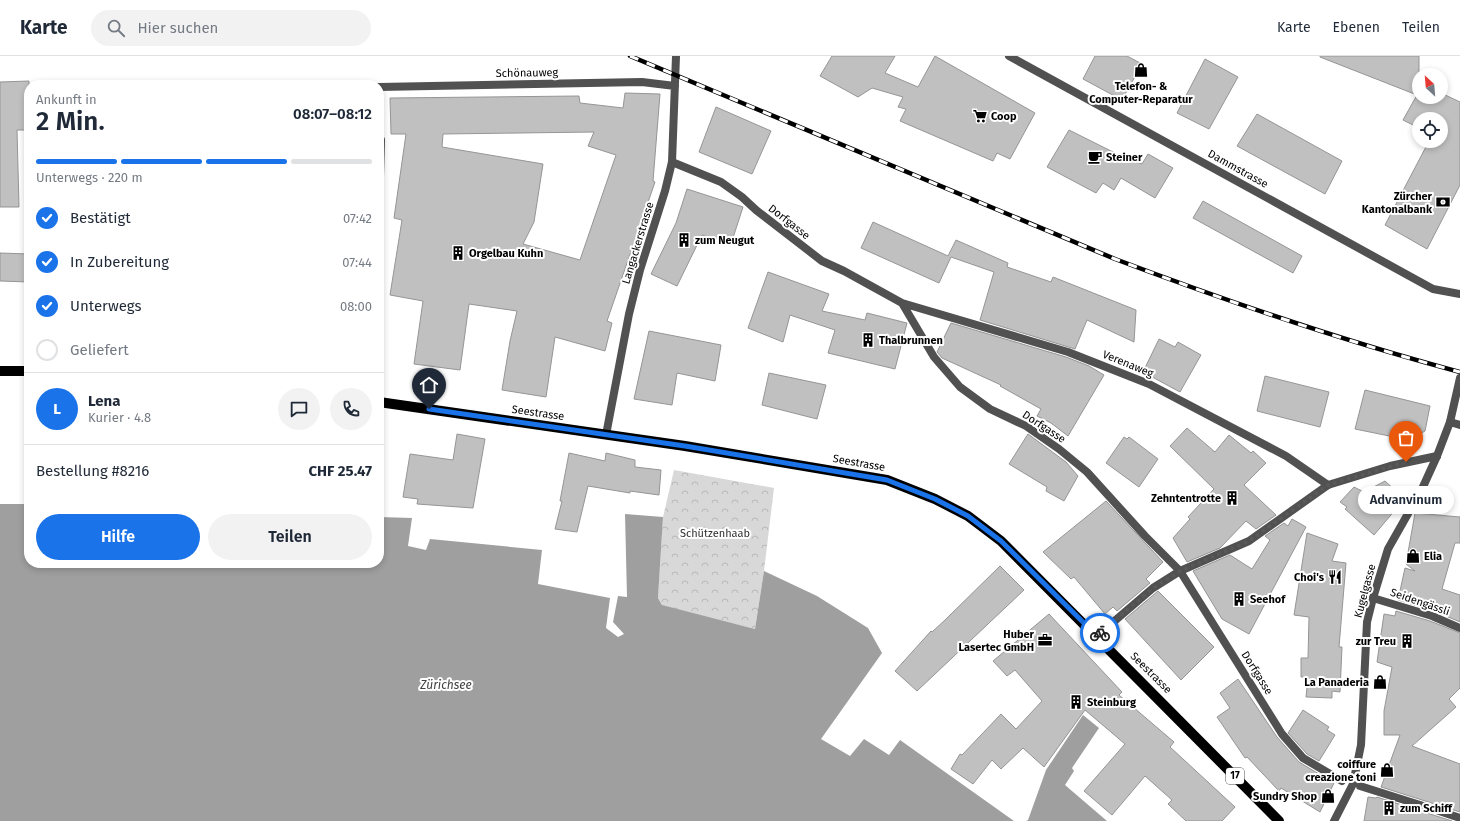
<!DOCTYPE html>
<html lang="de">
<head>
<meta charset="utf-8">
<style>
  :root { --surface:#fff; --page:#f2f2f3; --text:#1f2937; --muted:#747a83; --line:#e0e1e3; --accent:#1a73e8 }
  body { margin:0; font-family:"Fira Sans",sans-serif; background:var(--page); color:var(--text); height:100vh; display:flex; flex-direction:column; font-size:15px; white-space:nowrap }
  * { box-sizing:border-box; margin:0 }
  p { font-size:13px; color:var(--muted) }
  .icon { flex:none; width:22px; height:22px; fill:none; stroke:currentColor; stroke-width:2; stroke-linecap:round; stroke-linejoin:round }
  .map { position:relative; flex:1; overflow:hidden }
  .panel { position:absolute; left:24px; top:24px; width:360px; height:488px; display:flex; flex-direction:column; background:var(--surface); border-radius:16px; box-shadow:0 2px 6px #0003 }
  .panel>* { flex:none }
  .needle { width:26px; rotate:334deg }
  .tools { position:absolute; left:1412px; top:12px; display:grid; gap:8px }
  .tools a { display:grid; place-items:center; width:36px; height:36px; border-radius:50%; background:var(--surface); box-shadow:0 2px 6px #0003; font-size:20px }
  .pin { position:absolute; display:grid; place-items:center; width:34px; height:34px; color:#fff; margin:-41px -17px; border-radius:50% 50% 50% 0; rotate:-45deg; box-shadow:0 0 4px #0007 }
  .pin .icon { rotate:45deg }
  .courier { position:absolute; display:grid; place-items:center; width:40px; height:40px; margin:-20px; border:3px solid #1a73e8; border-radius:50%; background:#fff; color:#222; box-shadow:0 1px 5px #0007 }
  .bubble { position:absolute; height:28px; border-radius:14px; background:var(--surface); box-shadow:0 2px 6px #0003; font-size:13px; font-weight:600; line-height:28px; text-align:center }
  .headline em { font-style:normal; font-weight:600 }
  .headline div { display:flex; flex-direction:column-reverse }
  .headline { display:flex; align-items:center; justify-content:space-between; height:68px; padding:0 12px }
  h1 { font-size:26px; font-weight:600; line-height:30px }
  .bar { display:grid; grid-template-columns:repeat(4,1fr); gap:6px 4px; align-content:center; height:48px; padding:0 12px }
  .bar i { height:5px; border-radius:3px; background:var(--line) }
  .bar .current { background:var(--accent) }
  .bar p { grid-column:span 4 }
  .line { display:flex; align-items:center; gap:10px; padding:0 12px; border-top:1px solid var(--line) }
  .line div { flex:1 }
  .round { display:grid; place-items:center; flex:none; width:42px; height:42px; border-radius:21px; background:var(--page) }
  ol { padding:0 12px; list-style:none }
  li { display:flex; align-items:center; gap:12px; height:44px }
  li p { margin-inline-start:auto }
  li .icon { padding:4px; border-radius:50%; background:var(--accent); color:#fff; stroke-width:4 }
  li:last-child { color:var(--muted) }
  li i { width:22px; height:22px; border:2px solid var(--line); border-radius:50% }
  .cta { display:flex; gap:8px; margin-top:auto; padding:8px 12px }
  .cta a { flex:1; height:46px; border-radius:24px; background:var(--accent); color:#fff; font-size:16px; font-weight:600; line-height:46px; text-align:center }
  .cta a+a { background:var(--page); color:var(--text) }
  header { display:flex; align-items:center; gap:24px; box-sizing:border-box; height:56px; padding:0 20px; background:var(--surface); border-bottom:1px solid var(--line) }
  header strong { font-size:19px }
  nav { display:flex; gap:22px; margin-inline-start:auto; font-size:14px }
  .search { width:280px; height:36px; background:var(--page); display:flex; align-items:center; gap:10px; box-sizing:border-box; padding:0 14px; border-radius:22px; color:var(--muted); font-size:15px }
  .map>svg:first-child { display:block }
</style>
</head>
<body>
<header>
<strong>Karte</strong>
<div class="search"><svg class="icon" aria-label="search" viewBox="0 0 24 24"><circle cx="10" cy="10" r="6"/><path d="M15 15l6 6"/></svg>Hier suchen</div>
<nav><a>Karte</a><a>Ebenen</a><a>Teilen</a></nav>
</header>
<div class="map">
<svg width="1460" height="765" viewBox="0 0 1460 765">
  <defs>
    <pattern id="park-crowns" width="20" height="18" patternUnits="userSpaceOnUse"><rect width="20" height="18" fill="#d8d8d8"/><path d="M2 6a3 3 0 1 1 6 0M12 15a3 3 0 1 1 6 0" fill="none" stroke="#b8b8b8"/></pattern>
  </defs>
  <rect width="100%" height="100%" fill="#fff"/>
  <path fill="url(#park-crowns)" d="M 674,414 L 774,432 L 764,515 L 755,573 L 663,550 L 658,542 L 663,461 Z"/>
  <path fill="#9f9f9f" d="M 0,448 L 29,448 L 29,507 L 379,507 L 379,461 L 412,462 L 408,490 L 426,494 L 430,483 L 542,494 L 538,528 L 610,542 L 606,572 L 618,581 L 624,578 L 613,566 L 618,540 L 627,541 L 625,458 L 663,461 L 658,542 L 662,549 L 755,573 L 764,515 L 817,540 L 868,572 L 882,597 L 821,683 L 850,700 L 864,683 L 889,699 L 900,684 L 1014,765 L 0,765 Z
    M 1083,659 L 1099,672 L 1072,712 L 1074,715 L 1065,729 L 1107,765 L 1026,765 L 1028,764 L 1046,714 Z"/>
  <path fill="#c0c0c0" stroke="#959595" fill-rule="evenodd" d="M 832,0 L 895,0 L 885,17 L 918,31 L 935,0 L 1035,57 L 1010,103 L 997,97 L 993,105 L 900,65 L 906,53 L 898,51 L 903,41 L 872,32 L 858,41 L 820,20 Z
    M 1095,0 L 1127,0 L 1142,8 L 1122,44 L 1083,23 Z
    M 1320,0 L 1419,0 L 1419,41 L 1441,41 L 1441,37 L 1460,46 L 1460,129 L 1427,193 L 1385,169 L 1429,85 L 1441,85 L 1441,63 L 1419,63 L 1419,72 L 1403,64 L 1417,39 L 1320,1 Z
    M 1205,3 L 1238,21 L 1209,73 L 1177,57 Z
    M 29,25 L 29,74 L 17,74 L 19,151 L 0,151 L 0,26 Z
    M 625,37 L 660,38 L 653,125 L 655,126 L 607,265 L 612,267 L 605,295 L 555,281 L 546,341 L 502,334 L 510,285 L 517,255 L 469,248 L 460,314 L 414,308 L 423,245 L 390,239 L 402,164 L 394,162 L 406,78 L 391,78 L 390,42 L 579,40 L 580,47 L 623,52 ZM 594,76 L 588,90 L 616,99 L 580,204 L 523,188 L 534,166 L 543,108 L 442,91 L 443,78 Z
    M 716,51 L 771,75 L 752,118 L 699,96 Z
    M 1257,58 L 1342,105 L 1325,138 L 1237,90 Z
    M 1069,74 L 1119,99 L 1142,108 L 1148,98 L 1173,112 L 1155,142 L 1121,122 L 1114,134 L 1103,127 L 1096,137 L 1047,111 Z
    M 687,133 L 743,151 L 731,188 L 702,179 L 677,230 L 651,218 L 676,167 Z
    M 1203,145 L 1302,200 L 1293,217 L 1193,162 Z
    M 873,166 L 948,200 L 956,184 L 1008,207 L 1007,211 L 1051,226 L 1053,221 L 1136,254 L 1134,286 L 1087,264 L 1075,293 L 980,264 L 994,216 L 951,201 L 939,227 L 861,192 Z
    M 0,197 L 29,198 L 29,226 L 0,225 Z
    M 768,216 L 829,238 L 822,255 L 865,264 L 867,257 L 907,267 L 895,313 L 828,297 L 835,274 L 790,259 L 783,286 L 748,272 Z
    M 951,267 L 1066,301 L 1089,310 L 1104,319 L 1068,380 L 1051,367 L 1037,360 L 1041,353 L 1000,330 L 1001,329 L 942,302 L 937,296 Z
    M 649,275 L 721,289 L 715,325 L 677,317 L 672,349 L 634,343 Z
    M 1159,283 L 1175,291 L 1178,286 L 1201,299 L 1180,336 L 1143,316 Z
    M 769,317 L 826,329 L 817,363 L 762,349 Z
    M 1265,320 L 1329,336 L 1320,371 L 1257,355 Z
    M 1365,334 L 1430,350 L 1425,375 L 1409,384 L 1355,373 Z
    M 1037,363 L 1056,384 L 1034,369 Z
    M 1187,372 L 1215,396 L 1229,379 L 1251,397 L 1253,395 L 1266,407 L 1244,429 L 1276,459 L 1256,473 L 1246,465 L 1220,492 L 1187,506 L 1173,482 L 1190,463 L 1188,461 L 1214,433 L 1170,390 Z
    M 457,378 L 485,383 L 473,452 L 417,448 L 418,443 L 403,441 L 410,398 L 453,404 Z
    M 1028,378 L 1066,406 L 1078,420 L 1064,445 L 1046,435 L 1047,431 L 1009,408 Z
    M 1124,381 L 1127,383 L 1129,381 L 1158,403 L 1139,431 L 1106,407 Z
    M 569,397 L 605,405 L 606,397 L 635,404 L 635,411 L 661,414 L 659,439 L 630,435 L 630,437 L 588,430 L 577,476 L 555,473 L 562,445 L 560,445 Z
    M 1385,425 L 1397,436 L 1401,447 L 1374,479 L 1345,453 L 1347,451 L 1340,446 L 1354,431 L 1364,436 Z
    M 1106,445 L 1163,506 L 1146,523 L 1150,527 L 1117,555 L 1113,551 L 1105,558 L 1074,521 L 1071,523 L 1043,496 Z
    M 1415,457 L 1460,461 L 1460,487 L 1455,487 L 1442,533 L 1460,539 L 1460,566 L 1434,555 L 1398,544 L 1405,512 L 1415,515 L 1406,508 Z
    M 1292,463 L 1306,471 L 1249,578 L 1222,563 L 1193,515 L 1230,499 L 1252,513 L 1270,484 L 1265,480 L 1284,467 L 1288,470 Z
    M 1307,477 L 1338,488 L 1332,505 L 1346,507 L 1339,591 L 1342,591 L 1340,636 L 1332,635 L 1332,642 L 1306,641 L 1308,621 L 1301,621 L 1301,602 L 1308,602 L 1309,561 L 1294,559 Z
    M 1000,510 L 1024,534 L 917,635 L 895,615 L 931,575 L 932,576 L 945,564 Z
    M 1158,535 L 1214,591 L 1181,624 L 1125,563 Z
    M 1396,555 L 1430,565 L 1460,577 L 1460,632 L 1449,643 L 1456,651 L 1412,690 L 1460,708 L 1460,756 L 1381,731 L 1400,679 L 1384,679 L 1384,655 L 1392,611 L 1377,606 L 1384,558 L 1395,560 Z
    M 1049,558 L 1122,636 L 1119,639 L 1174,686 L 1170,691 L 1235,751 L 1222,765 L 1186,765 L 1168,748 L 1172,744 L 1145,720 L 1112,759 L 1084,735 L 1125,688 L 1085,654 L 1044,711 L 1023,692 L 1001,713 L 992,704 L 973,728 L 951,713 L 960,698 L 962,699 L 1001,658 L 1016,673 L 1042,645 L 1015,614 L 1007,620 L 993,605 Z
    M 1238,623 L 1277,681 L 1299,706 L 1334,727 L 1320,756 L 1281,732 L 1279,735 L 1247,701 L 1245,702 L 1217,661 L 1230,652 L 1220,637 Z
    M 1303,654 L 1329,671 L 1327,674 L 1335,679 L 1319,705 L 1307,698 L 1288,677 Z
    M 1368,741 L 1376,742 L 1377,741 L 1452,765 L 1364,765 Z"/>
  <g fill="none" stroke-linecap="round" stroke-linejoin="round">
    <path stroke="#515151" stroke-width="8" d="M 672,106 L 721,126 L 742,141 L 756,154 L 822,205 L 844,215 L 902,247 L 934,301 L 960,331 L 990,353 L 1026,370 L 1059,393 L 1087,416 L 1145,480 L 1180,515 L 1282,678 L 1303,702 L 1342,725
      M 902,247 L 1068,296 L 1149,328 L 1286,400 L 1328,429
      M 1373,542 L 1432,560 L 1460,572
      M 1360,730 L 1436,754 L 1460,762"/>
    <path stroke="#515151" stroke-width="8" d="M 1009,0 L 1433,233 L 1460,238
      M 141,28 L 242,29
      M 379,31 L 642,26 L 675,30
      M 379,157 L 381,84
      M 1450,366 L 1460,369
      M 606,379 L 629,258 L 640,214 L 665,135 L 672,106 L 676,0
      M 1097,580 L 1153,532 L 1180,515 L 1249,485 L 1328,429 L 1390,410 L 1437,400"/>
    <path stroke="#515151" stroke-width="8" d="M 1334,765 L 1353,728 L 1361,689 L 1367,566 L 1373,542 L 1388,493 L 1422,433 L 1437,400 L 1450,366 L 1460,322"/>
    <path stroke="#000" stroke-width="10" d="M 0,315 L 29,315
      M 379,346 L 685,390 L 887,424 L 935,443 L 968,460 L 1001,485 L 1279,765"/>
    <defs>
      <path id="rail" d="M 630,0 L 1115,203 C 1229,246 1343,285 1460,316"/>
    </defs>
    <use href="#rail" stroke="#000" stroke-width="4.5"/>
    <use href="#rail" stroke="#fff" stroke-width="3" stroke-dasharray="9" stroke-linecap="butt"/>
  </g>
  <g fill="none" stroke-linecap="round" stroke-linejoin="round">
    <path stroke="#595959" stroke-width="4" stroke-dasharray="0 7.2" d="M 1100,577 L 1153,532 L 1180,515 L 1249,485 L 1328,429 L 1406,406"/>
    <path stroke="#1a73e8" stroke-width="5" d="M 429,353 L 685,390 L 887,424 L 935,443 L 968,460 L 1001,485 L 1097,580 L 1100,577"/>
  </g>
  <defs>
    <symbol id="shop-bare" viewBox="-9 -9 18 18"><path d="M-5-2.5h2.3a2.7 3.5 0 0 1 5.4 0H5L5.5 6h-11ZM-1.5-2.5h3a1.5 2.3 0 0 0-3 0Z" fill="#000" stroke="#fff" stroke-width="2.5" paint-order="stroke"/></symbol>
    <symbol id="supermarket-bare" viewBox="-9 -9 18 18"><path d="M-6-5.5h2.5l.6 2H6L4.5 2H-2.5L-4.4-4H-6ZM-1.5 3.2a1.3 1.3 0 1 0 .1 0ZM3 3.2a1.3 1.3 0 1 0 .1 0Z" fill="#000" stroke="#fff" stroke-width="2.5" paint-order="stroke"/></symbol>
    <symbol id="cafe-bare" viewBox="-9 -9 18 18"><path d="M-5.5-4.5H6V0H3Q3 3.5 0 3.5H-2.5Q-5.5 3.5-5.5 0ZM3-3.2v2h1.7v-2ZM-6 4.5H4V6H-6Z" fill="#000" stroke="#fff" stroke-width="2.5" paint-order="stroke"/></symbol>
    <symbol id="bank-bare" viewBox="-9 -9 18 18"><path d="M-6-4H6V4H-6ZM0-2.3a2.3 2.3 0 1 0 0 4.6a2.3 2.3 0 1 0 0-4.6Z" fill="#000" stroke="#fff" stroke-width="2.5" paint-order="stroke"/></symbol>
    <symbol id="building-bare" viewBox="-9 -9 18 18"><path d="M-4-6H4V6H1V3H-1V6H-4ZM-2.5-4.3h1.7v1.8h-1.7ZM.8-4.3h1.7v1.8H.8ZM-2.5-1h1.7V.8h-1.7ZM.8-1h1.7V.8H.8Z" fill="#000" stroke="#fff" stroke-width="2.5" paint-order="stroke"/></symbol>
    <symbol id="restaurant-bare" viewBox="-9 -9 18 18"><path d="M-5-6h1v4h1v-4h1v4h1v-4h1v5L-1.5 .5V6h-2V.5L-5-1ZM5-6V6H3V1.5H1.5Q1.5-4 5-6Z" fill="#000" stroke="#fff" stroke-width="2.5" paint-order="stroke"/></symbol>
    <symbol id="office-bare" viewBox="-9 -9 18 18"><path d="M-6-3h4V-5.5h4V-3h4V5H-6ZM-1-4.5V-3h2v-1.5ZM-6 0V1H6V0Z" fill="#000" stroke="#fff" stroke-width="2.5" paint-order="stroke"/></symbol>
  </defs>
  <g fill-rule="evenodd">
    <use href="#shop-bare" x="1131" y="4" width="20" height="20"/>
    <use href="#supermarket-bare" x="970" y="50" width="20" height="20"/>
    <use href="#cafe-bare" x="1085" y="91" width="20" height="20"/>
    <use href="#bank-bare" x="1433" y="136" width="20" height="20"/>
    <use href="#building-bare" x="674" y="174" width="20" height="20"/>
    <use href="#building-bare" x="448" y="187" width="20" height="20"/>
    <use href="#building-bare" x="858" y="274" width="20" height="20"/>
    <use href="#building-bare" x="1222" y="432" width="20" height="20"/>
    <use href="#shop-bare" x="1403" y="490" width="20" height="20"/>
    <use href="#restaurant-bare" x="1325" y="511" width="20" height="20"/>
    <use href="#building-bare" x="1229" y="533" width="20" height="20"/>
    <use href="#office-bare" x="1035" y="574" width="20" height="20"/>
    <use href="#building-bare" x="1397" y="575" width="20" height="20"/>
    <use href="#shop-bare" x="1370" y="616" width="20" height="20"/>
    <use href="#building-bare" x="1066" y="636" width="20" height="20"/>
    <use href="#shop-bare" x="1377" y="704" width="20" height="20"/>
    <use href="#shop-bare" x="1318" y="730" width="20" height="20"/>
    <use href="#building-bare" x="1379" y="742" width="20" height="20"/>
  </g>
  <g text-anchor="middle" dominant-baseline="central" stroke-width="4" stroke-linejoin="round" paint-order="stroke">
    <rect fill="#fff" stroke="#4c4c4c" stroke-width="1" x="1226" y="712" width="18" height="16" rx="3"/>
    <g font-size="10" font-weight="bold" fill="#000">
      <text x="1235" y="720">17</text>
    </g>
    <g font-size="11" fill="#000" stroke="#fff">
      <text transform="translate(527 17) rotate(-1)">Schönauweg</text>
      <text transform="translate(1238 113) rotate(29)">Dammstrasse</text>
      <text transform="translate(789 166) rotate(38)">Dorfgasse</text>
      <text transform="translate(638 187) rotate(-73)">Langackerstrasse</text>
      <text transform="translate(1128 308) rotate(22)">Verenaweg</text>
      <text transform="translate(538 357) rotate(8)">Seestrasse</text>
      <text transform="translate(1044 371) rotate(33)">Dorfgasse</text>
      <text transform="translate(859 407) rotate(10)">Seestrasse</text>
      <text transform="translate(1365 535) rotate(-75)">Kugelgasse</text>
      <text transform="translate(1420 546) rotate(19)">Seidengässli</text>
      <text transform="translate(1151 617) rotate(45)">Seestrasse</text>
      <text transform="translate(1257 617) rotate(58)">Dorfgasse</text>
    </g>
    <g font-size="11" font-weight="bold" fill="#000" stroke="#fff" text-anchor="start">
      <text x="1141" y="30" text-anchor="middle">Telefon- &amp;<tspan x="1141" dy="13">Computer-Reparatur</tspan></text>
      <text x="991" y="60">Coop</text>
      <text x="1106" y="101">Steiner</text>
      <text x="1432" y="140" text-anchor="end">Zürcher<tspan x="1432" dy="13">Kantonalbank</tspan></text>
      <text x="695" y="184">zum Neugut</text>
      <text x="469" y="197">Orgelbau Kuhn</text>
      <text x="879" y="284">Thalbrunnen</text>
      <text x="1221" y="442" text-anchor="end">Zehntentrotte</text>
      <text x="1424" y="500">Elia</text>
      <text x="1324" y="521" text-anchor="end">Choi's</text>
      <text x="1250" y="543">Seehof</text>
      <text x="1034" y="578" text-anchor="end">Huber<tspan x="1034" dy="13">Lasertec GmbH</tspan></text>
      <text x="1396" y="585" text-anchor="end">zur Treu</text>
      <text x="1369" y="626" text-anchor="end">La Panaderia</text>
      <text x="1087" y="646">Steinburg</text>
      <text x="1376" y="708" text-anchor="end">coiffure<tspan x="1376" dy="13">creazione toni</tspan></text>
      <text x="1317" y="740" text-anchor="end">Sundry Shop</text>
      <text x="1400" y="752">zum Schiff</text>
    </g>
    <g font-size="11" fill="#2f2f2f" stroke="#fff">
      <text x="715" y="477">Schützenhaab</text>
    </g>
    <g font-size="12" font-style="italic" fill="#404040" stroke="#fff">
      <text x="446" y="629">Zürichsee</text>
    </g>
  </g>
</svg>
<div class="tools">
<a><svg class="needle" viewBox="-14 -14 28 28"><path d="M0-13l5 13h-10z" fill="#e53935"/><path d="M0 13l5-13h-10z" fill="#747a83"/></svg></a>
<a><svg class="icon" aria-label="locate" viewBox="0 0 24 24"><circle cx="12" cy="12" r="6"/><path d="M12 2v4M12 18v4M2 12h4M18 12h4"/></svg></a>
</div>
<div class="pin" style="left:1406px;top:406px;background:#ea580c"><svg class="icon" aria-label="bag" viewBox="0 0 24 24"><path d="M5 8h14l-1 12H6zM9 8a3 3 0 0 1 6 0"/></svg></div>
<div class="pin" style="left:429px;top:353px;background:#1f2937"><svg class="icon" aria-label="home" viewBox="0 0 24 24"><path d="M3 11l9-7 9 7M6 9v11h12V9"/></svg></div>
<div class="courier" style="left:1100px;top:577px"><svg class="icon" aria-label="bike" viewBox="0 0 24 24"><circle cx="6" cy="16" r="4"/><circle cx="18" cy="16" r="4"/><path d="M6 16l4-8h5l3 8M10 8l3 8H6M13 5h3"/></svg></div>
<div class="bubble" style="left:1358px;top:430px;width:96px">Advanvinum</div>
<section class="panel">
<div class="headline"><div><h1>2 Min.</h1><p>Ankunft in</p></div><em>08:07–08:12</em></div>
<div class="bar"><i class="current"></i><i class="current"></i><i class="current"></i><i></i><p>Unterwegs · 220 m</p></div>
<ol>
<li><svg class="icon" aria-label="check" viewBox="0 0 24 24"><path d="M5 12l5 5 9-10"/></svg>Bestätigt<p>07:42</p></li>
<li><svg class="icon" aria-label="check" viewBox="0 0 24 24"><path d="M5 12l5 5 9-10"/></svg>In Zubereitung<p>07:44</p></li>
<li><svg class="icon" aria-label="check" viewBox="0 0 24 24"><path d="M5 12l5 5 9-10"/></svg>Unterwegs<p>08:00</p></li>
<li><i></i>Geliefert</li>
</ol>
<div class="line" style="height:72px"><b class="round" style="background:var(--accent);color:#fff">L</b><div><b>Lena</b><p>Kurier · 4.8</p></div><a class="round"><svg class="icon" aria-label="chat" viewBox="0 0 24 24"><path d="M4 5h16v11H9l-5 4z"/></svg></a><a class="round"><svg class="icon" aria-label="phone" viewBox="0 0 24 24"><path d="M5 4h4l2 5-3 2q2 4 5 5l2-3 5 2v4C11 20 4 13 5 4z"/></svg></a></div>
<div class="line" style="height:52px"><div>Bestellung #8216</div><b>CHF 25.47</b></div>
<div class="cta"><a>Hilfe</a><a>Teilen</a></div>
</section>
</div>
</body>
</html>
